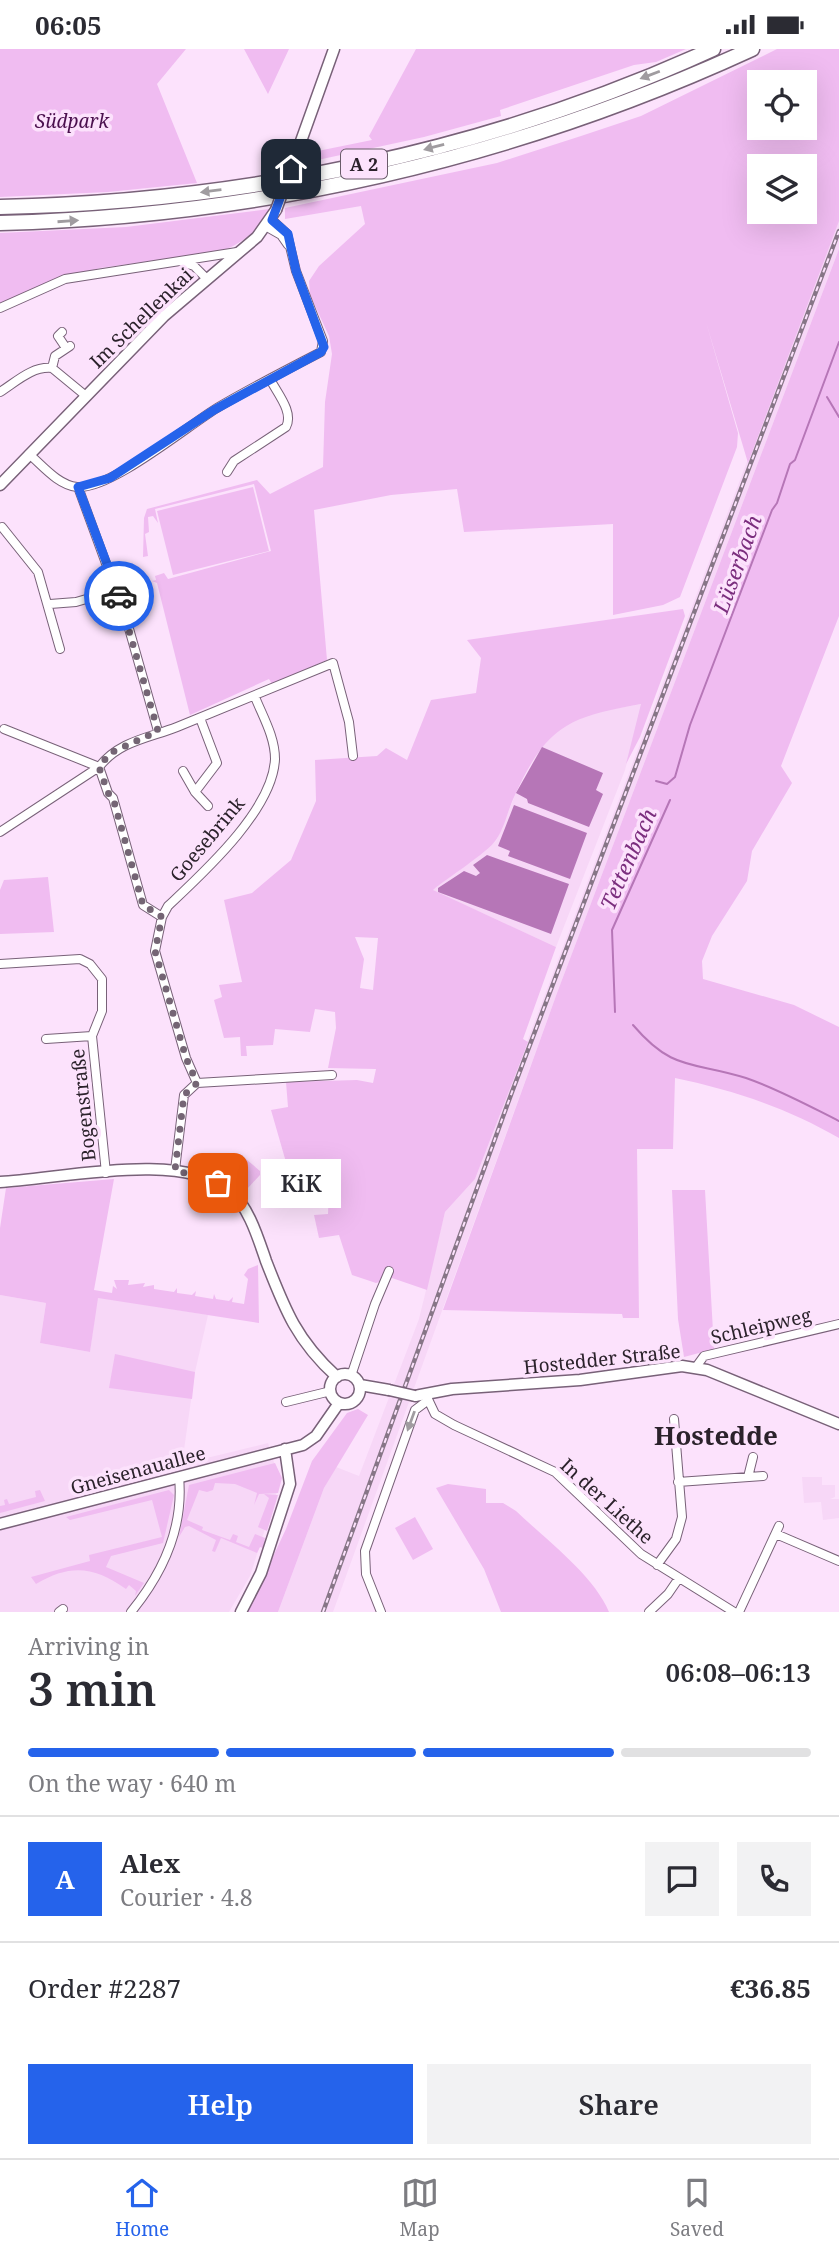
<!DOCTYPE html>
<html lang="en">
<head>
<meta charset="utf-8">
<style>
  :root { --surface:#fff; --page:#f2f2f3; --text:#2b2b33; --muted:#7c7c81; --line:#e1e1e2; --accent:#2563eb }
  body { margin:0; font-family:"Noto Serif",serif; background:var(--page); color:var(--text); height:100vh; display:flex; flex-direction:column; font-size:26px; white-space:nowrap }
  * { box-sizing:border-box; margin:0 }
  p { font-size:23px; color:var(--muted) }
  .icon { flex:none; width:38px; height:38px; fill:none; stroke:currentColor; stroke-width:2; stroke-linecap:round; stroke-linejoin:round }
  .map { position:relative; height:1563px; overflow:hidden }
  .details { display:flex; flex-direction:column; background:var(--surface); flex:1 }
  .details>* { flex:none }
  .controls { position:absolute; left:747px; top:21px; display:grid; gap:14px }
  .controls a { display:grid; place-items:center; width:70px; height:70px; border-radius:0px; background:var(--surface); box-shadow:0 7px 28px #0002; font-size:35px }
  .pin { position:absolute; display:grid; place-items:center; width:60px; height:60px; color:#fff; margin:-30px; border-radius:14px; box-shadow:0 4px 10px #0006 }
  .courier { position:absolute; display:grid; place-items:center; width:70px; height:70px; margin:-35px; border:5px solid #2563eb; border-radius:50%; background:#fff; color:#222; box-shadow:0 2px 9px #0007 }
  .bubble { position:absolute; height:49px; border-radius:0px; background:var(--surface); box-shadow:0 7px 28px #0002; font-size:23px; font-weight:600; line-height:49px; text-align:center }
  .summary em { font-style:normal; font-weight:600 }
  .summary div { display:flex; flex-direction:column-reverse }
  .summary { display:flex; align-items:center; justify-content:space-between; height:119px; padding:0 28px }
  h1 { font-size:46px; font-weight:600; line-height:52px }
  .bar { display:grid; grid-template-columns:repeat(4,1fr); gap:10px 7px; align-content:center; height:84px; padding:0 28px }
  .bar i { height:9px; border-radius:5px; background:var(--line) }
  .bar .active { background:var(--accent) }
  .bar p { grid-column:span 4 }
  .line { display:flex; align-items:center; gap:18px; padding:0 28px; border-top:2px solid var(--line) }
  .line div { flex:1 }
  .round { display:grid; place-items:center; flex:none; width:74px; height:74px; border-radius:0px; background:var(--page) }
  .button { display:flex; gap:14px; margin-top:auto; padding:14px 28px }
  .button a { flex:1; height:80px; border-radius:0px; background:var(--accent); color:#fff; font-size:28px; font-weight:600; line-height:80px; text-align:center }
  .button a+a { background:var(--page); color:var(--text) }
  .status { display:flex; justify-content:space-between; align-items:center; height:49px; padding:0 35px; background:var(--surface); direction:ltr }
  .status svg { height:19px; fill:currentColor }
  .menu { display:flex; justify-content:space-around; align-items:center; height:98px; border-top:2px solid var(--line); background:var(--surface); font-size:19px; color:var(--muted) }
  .menu a { display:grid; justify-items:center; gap:4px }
  .menu .active { color:var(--accent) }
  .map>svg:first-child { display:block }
</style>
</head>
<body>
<div class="status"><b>06:05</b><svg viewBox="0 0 49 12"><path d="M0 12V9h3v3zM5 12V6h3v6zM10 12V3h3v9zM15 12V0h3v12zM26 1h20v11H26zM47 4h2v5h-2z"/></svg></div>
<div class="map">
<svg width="839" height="1563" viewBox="0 0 839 1563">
  <rect width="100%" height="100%" fill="#fce2fc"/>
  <path fill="#f7d7f7" d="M 839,170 L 839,200 L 557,944 L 333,1563 L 278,1563 L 324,1439 L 336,1418 L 359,1427 L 419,1270 L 445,1163 L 475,1130 Z
    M 642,655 L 625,721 L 556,898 L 432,841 L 496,792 L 516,744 L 544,692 L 568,674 L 590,664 Z
    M 0,1246 L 46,1254 L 40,1294 L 90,1303 L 97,1248 L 208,1266 L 195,1323 L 182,1415 L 268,1394 L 280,1433 L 250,1527 L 229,1563 L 0,1563 Z
    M 802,1428 L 822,1428 L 822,1436 L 835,1436 L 835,1448 L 830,1450 L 839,1450 L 839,1469 L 823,1471 L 821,1453 L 804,1454 Z"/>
  <path fill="#f0bcf1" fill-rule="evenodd" d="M 0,0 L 186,0 L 157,35 L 197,134 L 108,143 L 0,148 Z
    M 244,0 L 289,0 L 268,45 Z
    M 416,0 L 686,0 L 656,13 L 634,16 L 500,61 L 501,67 L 424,88 L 299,115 L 303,105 L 372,91 L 369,87 Z
    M 777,0 L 839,0 L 839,172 L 748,414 L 706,273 L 738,384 L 737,398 L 680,548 L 663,556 L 613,566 L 613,475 L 464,483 L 457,440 L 391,446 L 314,461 L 327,611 L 272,635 L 269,630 L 190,666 L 157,534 L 152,532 L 156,531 L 155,527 L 164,524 L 168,530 L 271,502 L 254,435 L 155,460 L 158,474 L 153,467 L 148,468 L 149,483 L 145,485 L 148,507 L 143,508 L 144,469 L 147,460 L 257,431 L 270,445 L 323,418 L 325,353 L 332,305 L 329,287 L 310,246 L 309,232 L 319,217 L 365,175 L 361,157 L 285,170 L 285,159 L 497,114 L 581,87 L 641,67 ZM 760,33 L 805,33 L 805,79 L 760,79 ZM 760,117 L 805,117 L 805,163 L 760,163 Z
    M 269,160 C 264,179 240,195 222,202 L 100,219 L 65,230 L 0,259 L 0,184 L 126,178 Z
    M 839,200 L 839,567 L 781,717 L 792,734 L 752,802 L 747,832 L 712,887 L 702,912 L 703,930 L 794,956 L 839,978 L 839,1089 C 787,1059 733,1041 675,1029 L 673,1100 L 637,1100 L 639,1269 L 623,1269 L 622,1265 L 443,1261 L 557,944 Z
    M 253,438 L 269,502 L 173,526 L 157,462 Z
    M 683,560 L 685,567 L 640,688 L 626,715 L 641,655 C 569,668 547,676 515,746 C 508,760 505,778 496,791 C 487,804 447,829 433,841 L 556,898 L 523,990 L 528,993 L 475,1130 L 445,1163 L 427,1241 L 392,1229 L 376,1234 L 352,1226 L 339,1186 L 319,1189 L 314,1166 L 328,1165 L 329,1138 L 292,1134 L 271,1061 L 288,1058 L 286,1033 L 357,1031 L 373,1034 L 376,1020 L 328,1019 L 336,979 L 335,963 L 315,960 L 310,983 L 275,980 L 273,996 L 246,997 L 247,1007 L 241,1007 L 240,988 L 224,989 L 214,951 L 222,948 L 219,936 L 242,933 L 224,851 L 252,844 L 291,811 L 316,752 L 315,711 L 377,707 L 386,699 L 407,711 L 431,651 L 476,644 L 481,609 L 467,591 ZM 355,888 L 378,889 L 373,941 L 360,939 L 364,910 Z
    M 48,828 L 54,883 L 0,885 L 0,841 L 4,831 Z
    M 240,1105 L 260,1122 L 260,1126 L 247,1140 L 243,1136 L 239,1140 L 225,1129 L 228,1125 L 223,1122 Z
    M 114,1130 L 94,1241 L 112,1244 L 113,1237 L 117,1240 L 114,1231 L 129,1231 L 128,1236 L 145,1234 L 143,1238 L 154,1236 L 154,1240 L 174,1243 L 177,1239 L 177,1244 L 192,1246 L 196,1242 L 195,1247 L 213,1250 L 214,1245 L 216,1250 L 229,1252 L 233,1248 L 232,1253 L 244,1255 L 248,1230 L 244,1226 L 248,1220 L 258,1216 L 259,1274 L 98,1249 L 90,1303 L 40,1294 L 46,1254 L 0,1246 L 0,1179 L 6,1139 Z
    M 672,1141 L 705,1141 L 714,1300 L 684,1308 L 678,1270 Z
    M 115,1305 L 195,1323 L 192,1350 L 109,1339 Z
    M 358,1360 L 368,1366 L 324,1439 L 278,1563 L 247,1563 L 286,1480 L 312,1412 L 347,1364 Z
    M 275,1414 L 282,1429 L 278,1444 L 259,1445 L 254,1456 L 257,1444 L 235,1435 L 215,1434 L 213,1441 L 207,1443 L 199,1441 L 187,1471 L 203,1478 L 202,1481 L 230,1491 L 233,1485 L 238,1487 L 236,1493 L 249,1498 L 255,1485 L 265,1489 L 263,1499 L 260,1498 L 257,1504 L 221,1489 L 215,1503 L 212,1502 L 216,1491 L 189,1477 L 185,1478 L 179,1488 L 189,1436 Z
    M 448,1435 L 486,1440 L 486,1454 L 503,1454 L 516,1462 C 544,1489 594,1526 609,1563 L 501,1563 L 484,1520 L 436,1439 Z
    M 40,1441 L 45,1452 L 0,1464 L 0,1457 L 5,1456 L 4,1451 L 7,1450 L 9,1455 L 36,1448 L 35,1442 Z
    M 169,1441 L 174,1446 L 163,1494 L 111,1507 L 106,1518 L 144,1534 L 135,1547 L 136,1542 L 129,1536 L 126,1540 C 95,1518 71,1514 36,1535 L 31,1528 L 90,1512 L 89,1506 L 162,1488 L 152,1451 L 70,1471 L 66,1468 Z
    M 264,1445 L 278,1446 L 267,1482 L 258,1478 L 269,1449 Z
    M 415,1468 L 433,1500 L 413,1511 L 395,1479 Z"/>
  <path fill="#b676b7" d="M 542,698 L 603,724 L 596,741 L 603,745 L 589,778 L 528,754 L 527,750 L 516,744 Z
    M 514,756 L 587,784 L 570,830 L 508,807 L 510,802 L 498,797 Z
    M 487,806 L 569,835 L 551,885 L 438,843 L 438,839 L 464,822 L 476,827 L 480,824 L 473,816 Z"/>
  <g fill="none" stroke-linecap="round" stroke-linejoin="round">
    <path stroke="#b676b7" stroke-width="2" d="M 827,348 L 839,368
      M 656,732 L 667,735 L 675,728 L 690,676 L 772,461 L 777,454 L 790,415 L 795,411 L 839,293
      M 615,963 L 612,881 L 670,751
      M 633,976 C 673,1023 692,1012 746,1029 C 778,1040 809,1057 839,1072"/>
    <defs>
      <path id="street" d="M 267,178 L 281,186 L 288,196
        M 184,214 L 194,217 L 207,230
        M 0,259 L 65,230 L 237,203
        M 62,283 L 58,287 L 66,299
        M 52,319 L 55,307 L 70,297
        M 0,343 C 16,333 32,317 52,319 L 86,347
        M 29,405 C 43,417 58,436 77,438 C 110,441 186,378 217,359 C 251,339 286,321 321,303 L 323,292 L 296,222 L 287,185 L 272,171
        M 227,423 L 234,412 L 286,378 C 294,363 277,344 270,330
        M 78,438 L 126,569 L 158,682
        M 2,478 L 38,523 L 60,600
        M 50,555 L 76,553 L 117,541
        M 4,680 L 99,718
        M 99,718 L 108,744 L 113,749 L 143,856 L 162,868 L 155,902 L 186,1009 L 197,1034
        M 183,722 L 195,743 L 208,757
        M 195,743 L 217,714 L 200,669
        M 0,783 L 99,718 C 119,692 149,689 177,678 L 333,614 L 349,673 L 353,707
        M 162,868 L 168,857 C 203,824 273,761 275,710 C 275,688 263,668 255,648
        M 0,915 L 80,910 L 90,915 L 102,930 L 102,962 L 92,987 L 106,1124
        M 46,990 L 92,987
        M 197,1034 L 332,1026
        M 175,1121 L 184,1046 L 197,1034
        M 696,1318 L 704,1307 L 839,1275
        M 351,1327 L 375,1255 L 389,1222
        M 426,1346 L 435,1365 L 454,1376 L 555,1423 L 641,1505 L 734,1563
        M 286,1353 L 331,1342
        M 748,1428 L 753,1408
        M 678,1433 L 763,1427
        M 776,1485 L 839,1512
        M 657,1516 L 676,1490 L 682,1468 L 674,1370
        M 59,1563 L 63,1560
        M 131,1563 C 162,1525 184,1479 179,1428
        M 381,1563 L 366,1525 L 365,1502 L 415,1361 L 427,1352
        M 649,1563 L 668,1545 L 679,1529
        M 739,1563 L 779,1477"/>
      <path id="secondary" d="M 291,120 L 334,0
        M 0,436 L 164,267 L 257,188 L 276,161
        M 0,1133 C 60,1130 182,1101 230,1142 C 249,1158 258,1189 266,1212 C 285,1261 297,1292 337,1328
        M330 1340a15 15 0 1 1 30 0a15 15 0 1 1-30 0Z
        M 360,1336 L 389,1341
        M 415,1347 L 452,1340 L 580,1331 L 682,1317 L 707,1321 L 839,1375
        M 0,1475 L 303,1396 L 316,1387 L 339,1354
        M 241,1563 L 261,1524 L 290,1435 L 285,1400"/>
      <path id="highway" d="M 0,158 C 244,153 490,102 713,0
        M 0,174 C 261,167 515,109 752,0"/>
    </defs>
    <use href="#street" stroke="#786178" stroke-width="10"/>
    <use href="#secondary" stroke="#786178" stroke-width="13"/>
    <use href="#highway" stroke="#786178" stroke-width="17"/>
    <use href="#street" stroke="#fff" stroke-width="8"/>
    <use href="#secondary" stroke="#fff" stroke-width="10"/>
    <use href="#highway" stroke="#fff" stroke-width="14"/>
    <defs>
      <path id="rail" d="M 323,1563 L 512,1043 L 839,182"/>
    </defs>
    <use href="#rail" stroke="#877687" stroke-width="4.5"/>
    <use href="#rail" stroke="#fce2fc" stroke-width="2" stroke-dasharray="5" stroke-linecap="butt"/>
    <defs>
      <path id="secondary-bridge" d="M 276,161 L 291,120
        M 389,1341 L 415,1347"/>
    </defs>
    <use href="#secondary-bridge" stroke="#786178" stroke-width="13" stroke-linecap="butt"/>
    <use href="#secondary-bridge" stroke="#fff" stroke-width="10"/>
  </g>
  <defs><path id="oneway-solid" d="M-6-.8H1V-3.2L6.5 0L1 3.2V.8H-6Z" transform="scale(1.75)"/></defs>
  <g fill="#a09ca0">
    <use href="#oneway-solid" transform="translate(650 26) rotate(159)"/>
    <use href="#oneway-solid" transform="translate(434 98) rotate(165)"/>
    <use href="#oneway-solid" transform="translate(211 142) rotate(173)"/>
    <use href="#oneway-solid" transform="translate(68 172) rotate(-4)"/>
    <use href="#oneway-solid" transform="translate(411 1372) rotate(110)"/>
  </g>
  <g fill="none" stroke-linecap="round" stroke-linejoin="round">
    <path stroke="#746574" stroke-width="7" stroke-dasharray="0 12.6" d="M 119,547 L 158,682 L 110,704 L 99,718 L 108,744 L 113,749 L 143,856 L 162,868 L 155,902 L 186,1009 L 197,1034 L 184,1046 L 175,1121 L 218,1134"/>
    <path stroke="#2563eb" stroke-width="9" d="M 119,547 L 78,438 L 110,429 L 214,361 L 321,303 L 324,298 L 296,222 L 288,185 L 272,171 L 291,120"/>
  </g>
  <g text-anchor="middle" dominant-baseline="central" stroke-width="7" stroke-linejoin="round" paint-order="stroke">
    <rect fill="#fce2fc" stroke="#6a5c6a" stroke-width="2" x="341" y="100.5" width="46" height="29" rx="5"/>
    <g font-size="18" font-weight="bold" fill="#2b222b">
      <text x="364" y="115">A 2</text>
    </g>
    <g font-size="19" font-style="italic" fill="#4b104e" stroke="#fce2fc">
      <text x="72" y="72">Südpark</text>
    </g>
    <g font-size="19" fill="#2b222b" stroke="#fce2fc">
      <text transform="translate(141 269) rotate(-44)">Im Schellenkai</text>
      <text transform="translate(207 790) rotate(-50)">Goesebrink</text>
      <text transform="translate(83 1056) rotate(-96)">Bogenstraße</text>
      <text transform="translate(761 1277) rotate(-13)">Schleipweg</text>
      <text transform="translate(602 1310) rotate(-6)">Hostedder Straße</text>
      <text transform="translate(138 1421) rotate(-15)">Gneisenauallee</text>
      <text transform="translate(607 1452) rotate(42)">In der Liethe</text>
    </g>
    <g font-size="21" font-style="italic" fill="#7b2e7e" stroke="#fce2fc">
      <text transform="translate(737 515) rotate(-70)">Lüserbach</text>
      <text transform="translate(628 810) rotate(-66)">Tettenbach</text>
    </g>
    <g font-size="26" font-weight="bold" fill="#2b222b" stroke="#fce2fc">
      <text x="716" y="1386">Hostedde</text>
    </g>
  </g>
</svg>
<div class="controls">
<a><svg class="icon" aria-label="locate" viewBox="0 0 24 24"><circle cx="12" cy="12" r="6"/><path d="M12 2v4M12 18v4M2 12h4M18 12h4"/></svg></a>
<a><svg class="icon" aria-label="layers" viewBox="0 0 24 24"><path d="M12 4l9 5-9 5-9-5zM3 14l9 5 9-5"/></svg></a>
</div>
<div class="pin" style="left:218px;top:1134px;background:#ea580c"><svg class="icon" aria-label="bag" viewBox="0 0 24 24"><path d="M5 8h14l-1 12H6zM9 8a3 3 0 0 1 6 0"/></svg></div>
<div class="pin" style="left:291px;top:120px;background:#1f2937"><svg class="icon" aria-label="home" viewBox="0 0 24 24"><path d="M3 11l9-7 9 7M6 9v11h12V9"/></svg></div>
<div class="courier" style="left:119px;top:547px"><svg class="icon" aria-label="car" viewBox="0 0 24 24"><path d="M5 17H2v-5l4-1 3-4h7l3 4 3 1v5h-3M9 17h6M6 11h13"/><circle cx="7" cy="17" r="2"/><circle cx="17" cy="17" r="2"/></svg></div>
<div class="bubble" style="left:261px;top:1110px;width:80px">KiK</div>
</div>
<section class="details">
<div class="summary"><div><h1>3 min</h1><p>Arriving in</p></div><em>06:08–06:13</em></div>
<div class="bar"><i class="active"></i><i class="active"></i><i class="active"></i><i></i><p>On the way · 640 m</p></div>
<div class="line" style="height:126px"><b class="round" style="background:var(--accent);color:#fff">A</b><div><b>Alex</b><p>Courier · 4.8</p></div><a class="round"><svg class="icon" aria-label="chat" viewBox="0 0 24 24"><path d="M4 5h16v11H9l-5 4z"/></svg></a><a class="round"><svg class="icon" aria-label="phone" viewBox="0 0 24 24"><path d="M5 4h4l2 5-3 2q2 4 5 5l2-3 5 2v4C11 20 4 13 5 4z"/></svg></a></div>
<div class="line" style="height:91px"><div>Order #2287</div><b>€36.85</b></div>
<div class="button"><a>Help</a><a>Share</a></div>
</section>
<nav class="menu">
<a class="active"><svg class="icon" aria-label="home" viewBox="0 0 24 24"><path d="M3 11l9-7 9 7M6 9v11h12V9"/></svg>Home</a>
<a><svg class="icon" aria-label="map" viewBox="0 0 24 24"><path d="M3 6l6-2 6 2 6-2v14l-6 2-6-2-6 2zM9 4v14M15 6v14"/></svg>Map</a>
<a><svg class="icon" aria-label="saved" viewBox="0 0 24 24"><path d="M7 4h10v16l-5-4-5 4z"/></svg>Saved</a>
</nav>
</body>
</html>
